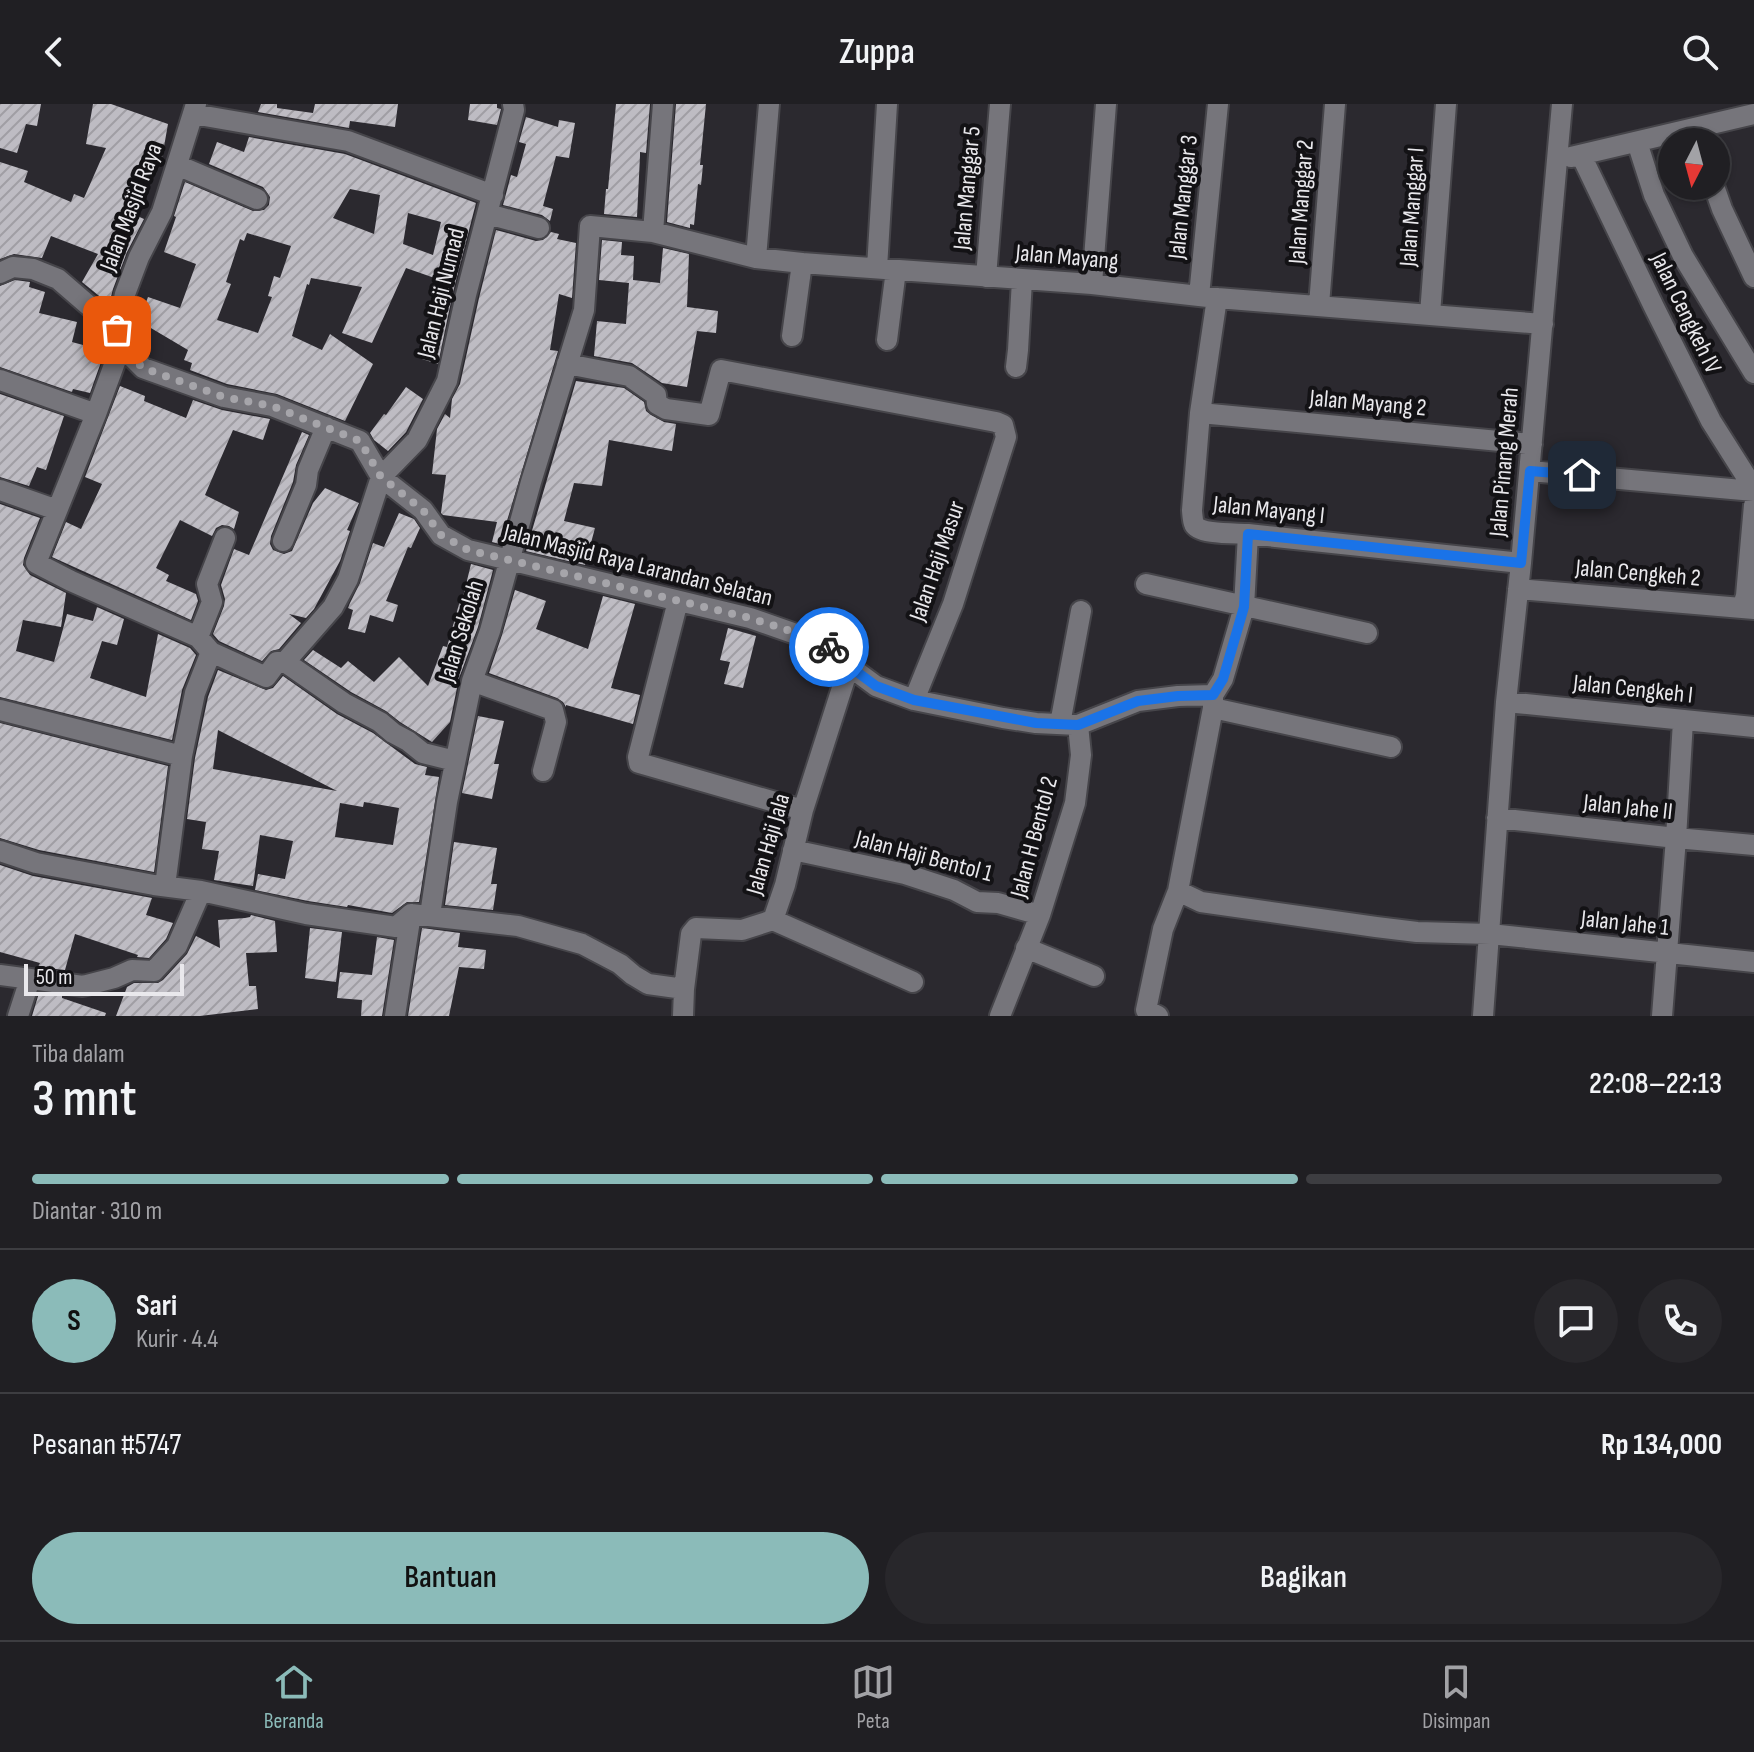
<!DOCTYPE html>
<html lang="id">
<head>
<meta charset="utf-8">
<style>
  :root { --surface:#201f23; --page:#28272b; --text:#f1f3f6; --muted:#a2a2a6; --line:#3d3d41; --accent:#8bbbb9 }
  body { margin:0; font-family:"Sofia Sans Condensed",sans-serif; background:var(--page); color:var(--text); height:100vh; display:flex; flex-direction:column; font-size:30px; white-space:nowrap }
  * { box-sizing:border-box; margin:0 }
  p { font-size:26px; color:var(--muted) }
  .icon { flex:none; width:44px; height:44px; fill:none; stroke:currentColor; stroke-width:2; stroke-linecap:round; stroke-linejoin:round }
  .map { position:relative; height:912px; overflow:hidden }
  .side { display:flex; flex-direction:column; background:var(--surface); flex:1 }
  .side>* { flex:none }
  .needle { width:52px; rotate:186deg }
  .buttons { position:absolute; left:1658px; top:24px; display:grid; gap:16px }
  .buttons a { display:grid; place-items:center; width:72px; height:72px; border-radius:50%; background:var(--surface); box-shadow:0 2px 6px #0004,0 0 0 2px var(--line); font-size:40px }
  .scale { position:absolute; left:24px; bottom:20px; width:160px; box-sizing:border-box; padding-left:8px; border:4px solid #e9e8ec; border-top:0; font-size:22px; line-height:28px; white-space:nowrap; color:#e9e8ec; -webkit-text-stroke:6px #131215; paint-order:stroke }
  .pin { position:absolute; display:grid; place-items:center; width:68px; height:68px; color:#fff; margin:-34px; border-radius:16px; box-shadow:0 4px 12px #0006 }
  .courier { position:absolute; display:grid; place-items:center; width:80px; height:80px; margin:-40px; border:6px solid #1a73e8; border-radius:50%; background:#fff; color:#222; box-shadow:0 2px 10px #0007 }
  .summary em { font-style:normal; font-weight:600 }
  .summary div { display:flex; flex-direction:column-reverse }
  .summary { display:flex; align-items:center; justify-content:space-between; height:136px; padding:0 32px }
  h1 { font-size:52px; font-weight:600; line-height:60px }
  .bar { display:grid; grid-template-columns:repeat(4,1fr); gap:12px 8px; align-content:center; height:96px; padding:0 32px }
  .bar i { height:10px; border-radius:6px; background:var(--line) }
  .bar .current { background:var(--accent) }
  .bar p { grid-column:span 4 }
  .line { display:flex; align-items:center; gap:20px; padding:0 32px; border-top:2px solid var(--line) }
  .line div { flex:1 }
  .round { display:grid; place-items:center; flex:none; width:84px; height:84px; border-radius:42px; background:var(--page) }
  .primary-button { display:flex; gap:16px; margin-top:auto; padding:16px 32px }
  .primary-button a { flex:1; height:92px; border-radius:48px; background:var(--accent); color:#111; font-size:32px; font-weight:600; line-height:92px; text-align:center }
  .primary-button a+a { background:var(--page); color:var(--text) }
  header { display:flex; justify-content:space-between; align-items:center; height:104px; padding:0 32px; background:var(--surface); font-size:36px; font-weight:600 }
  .tabs { display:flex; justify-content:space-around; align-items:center; height:112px; border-top:2px solid var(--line); background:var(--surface); font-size:22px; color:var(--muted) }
  .tabs a { display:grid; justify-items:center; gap:4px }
  .tabs .current { color:var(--accent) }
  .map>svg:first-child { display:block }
</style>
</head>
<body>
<header><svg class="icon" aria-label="back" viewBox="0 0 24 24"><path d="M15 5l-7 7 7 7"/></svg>Zuppa<svg class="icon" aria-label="search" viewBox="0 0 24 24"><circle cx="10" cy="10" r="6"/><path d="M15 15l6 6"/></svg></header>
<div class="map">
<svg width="1754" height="912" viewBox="0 0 1754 912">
  <defs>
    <pattern id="building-hatch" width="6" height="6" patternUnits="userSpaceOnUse" patternTransform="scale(2)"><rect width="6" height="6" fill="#bebcc3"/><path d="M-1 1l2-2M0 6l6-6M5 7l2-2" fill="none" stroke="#a09ea4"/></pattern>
  </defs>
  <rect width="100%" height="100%" fill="#2b292f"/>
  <path fill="url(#building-hatch)" fill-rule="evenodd" d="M 0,0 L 41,0 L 37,22 L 26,20 L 17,49 L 0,44 Z
    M 93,0 L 111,0 L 168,20 L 162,54 L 157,53 L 133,110 L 144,115 L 127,148 L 113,185 L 109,200 L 82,178 L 98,150 L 51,132 L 42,154 L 14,150 L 0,155 L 0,58 L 28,67 L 24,78 L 71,98 L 74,90 L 84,94 L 106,44 L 86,40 Z
    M 261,0 L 277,0 L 277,4 L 313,9 L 315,0 L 398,0 L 395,23 L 350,17 L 349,24 L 258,8 Z
    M 470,0 L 497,0 L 497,4 L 501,5 L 497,21 L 468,16 Z
    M 616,0 L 650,0 L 646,49 L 640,48 L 640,52 L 637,113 L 604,110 L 606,85 L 608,85 Z
    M 676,0 L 706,0 L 700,61 L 703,61 L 701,81 L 698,80 L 694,121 L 690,120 L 690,124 L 667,118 Z
    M 526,13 L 558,23 L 559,16 L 575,19 L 569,54 L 556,52 L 543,102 L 553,105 L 550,117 L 542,111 L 503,101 L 511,71 L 517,73 L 526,40 L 519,38 Z
    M 249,33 L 345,50 L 476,99 L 453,188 L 438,260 L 422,255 L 446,178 L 406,164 L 372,239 L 342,229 L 362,183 L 311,174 L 309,181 L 307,180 L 292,232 L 322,246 L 330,230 L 373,260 L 345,317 L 277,290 L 227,280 L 190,266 L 192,259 L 184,256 L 188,246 L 139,217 L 148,193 L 180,204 L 196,160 L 164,148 L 176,113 L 174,112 L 185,78 L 253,107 L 264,106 L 269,101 L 270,93 L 263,83 L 209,60 L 217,38 L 244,48 ZM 350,85 L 380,91 L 374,130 L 333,114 ZM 408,109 L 441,118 L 433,151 L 403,140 ZM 247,129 L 291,142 L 280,174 L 274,172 L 268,192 L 272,193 L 258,229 L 217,216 L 231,180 L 226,178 L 240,135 L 244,137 Z
    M 496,126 L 536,137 L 543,136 L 551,128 L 559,130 L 557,135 L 576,139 L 572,194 L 559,190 L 550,246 L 558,247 L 500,440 L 492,438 L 497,418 L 443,411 L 441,409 L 446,371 L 432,370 L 437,325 L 445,310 L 450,314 L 452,295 L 460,280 L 479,194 Z
    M 602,136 L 622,138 L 621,151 L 634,152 L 633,176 L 660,179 L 663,144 L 689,150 L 687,203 L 718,207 L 716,229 L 697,227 L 687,283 L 662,279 L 632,259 L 594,252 L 597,217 L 626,220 L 629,179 L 599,176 Z
    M 15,176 L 30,178 L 29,183 L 45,188 L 39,209 L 77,218 L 72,238 L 105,247 L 90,289 L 73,285 L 72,288 L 0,263 L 0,182 Z
    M 576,277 L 624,284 L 644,298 L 646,307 L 651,311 L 664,318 L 676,320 L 672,347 L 609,336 L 602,382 L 574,379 L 564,417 L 595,424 L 585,461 L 526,447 Z
    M 120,282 L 145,292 L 144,297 L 186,314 L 193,296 L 222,306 L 270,315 L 263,336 L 233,326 L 205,391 L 239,408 L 234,425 L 229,422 L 222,421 L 216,424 L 212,432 L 180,416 L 156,464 L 169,471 L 166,477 L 196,490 L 198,497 L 191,516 L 52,453 L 66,418 L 81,425 L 102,380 L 85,373 Z
    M 406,283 L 423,295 L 406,328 L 388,347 L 374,336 L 370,329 L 384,310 L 386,311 Z
    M 0,290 L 64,312 L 46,366 L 37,363 L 29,382 L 0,373 Z
    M 302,328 L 309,331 L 296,361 L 293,378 L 271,432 L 270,440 L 273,446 L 284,450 L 292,447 L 313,399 L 325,384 L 359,399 L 347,426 L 350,427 L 340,457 L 314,505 L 306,514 L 289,510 L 301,519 L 279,545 L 271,547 L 262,557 L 219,537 L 213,530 L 224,502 L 225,495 L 221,481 L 234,445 L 249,451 Z
    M 0,400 L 40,414 L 24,454 L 23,461 L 30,471 L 66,489 L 61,523 L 23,516 L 16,547 L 54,558 L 67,510 L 93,517 L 97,503 L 124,515 L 117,541 L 102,537 L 90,574 L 146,593 L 158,530 L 190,544 L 196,551 L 182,586 L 172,636 L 0,593 Z
    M 399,409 L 414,415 L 420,424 L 411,444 L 408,443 L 386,497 L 398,501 L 393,518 L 370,511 L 365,529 L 348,525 L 353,506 L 348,504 L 350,499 L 360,479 L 373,439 L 384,443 Z
    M 471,460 L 493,466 L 478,523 L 459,574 L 450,618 L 432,638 L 400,618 L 386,607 L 351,588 L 304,556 L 313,546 L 341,564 L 348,557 L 374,578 L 399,553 L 428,582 L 443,542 L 447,543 L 461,493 L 463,493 Z
    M 515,486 L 546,497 L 536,525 L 588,545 L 603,492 L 635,500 L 611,584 L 640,591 L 633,620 L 566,601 L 566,603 L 563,598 L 557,594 L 489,569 L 502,531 Z
    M 728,524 L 756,532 L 743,584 L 724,580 L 730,558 L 720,556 Z
    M 218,566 L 266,586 L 273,584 L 283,572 L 337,610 L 373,629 L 415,660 L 427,663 L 425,671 L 439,673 L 419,798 L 407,798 L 392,809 L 348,801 L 347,803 L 308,797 L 255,786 L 258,770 L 285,775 L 293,737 L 260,731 L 253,782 L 214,776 L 219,747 L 202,745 L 206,718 L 187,715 L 195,654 L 208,593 ZM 218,626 L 337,687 L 213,665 ZM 364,698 L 399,704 L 393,741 L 335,733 L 340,699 L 363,703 Z
    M 478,612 L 504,617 L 494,660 L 499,660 L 492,695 L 462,689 Z
    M 0,619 L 168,662 L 154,768 L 39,746 L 0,734 Z
    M 454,738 L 497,744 L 491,780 L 497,780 L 493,806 L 445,801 Z
    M 0,761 L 33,772 L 152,794 L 146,811 L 173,819 L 166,835 L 149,854 L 137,853 L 138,851 L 75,830 L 65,866 L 38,863 L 40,859 L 0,848 Z
    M 251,811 L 275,817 L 277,848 L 246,849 L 249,882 L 256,882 L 258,905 L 200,912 L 116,912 L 127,883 L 134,879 L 158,879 L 163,876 L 187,850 L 196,832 L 220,844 L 218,816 L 245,814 L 250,813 Z
    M 310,824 L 342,828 L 336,878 L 305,874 Z
    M 422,824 L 460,829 L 458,843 L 486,846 L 484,865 L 459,863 L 449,912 L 408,912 Z
    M 377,833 L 394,836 L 382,912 L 361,912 L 362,896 L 337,894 L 340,868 L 372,871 Z
    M 39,889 L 62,892 L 62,894 L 106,909 L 105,912 L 32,912 Z"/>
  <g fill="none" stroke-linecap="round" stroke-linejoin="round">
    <defs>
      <path id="minor" d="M 196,0 L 162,108 L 139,153 L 125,190 L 117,226 L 121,242 L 143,264 L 224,293 L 272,302 L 360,337 L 381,373 L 423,406 L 441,431 L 468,446 L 750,514 L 827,541 L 849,562 L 876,582 L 914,596 L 1003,614 L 1036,619 L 1078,621 L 1138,597 L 1178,592 L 1213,591
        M 193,10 L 348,37 L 493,91
        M 1637,38 L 1654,91 L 1683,152 L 1754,269
        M 1581,51 L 1654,203 L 1711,317 L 1754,385
        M 1571,53 L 1754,10
        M 177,61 L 257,95
        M 1714,82 L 1722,105 L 1754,173
        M 488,110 L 539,124
        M 653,128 L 663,0
        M 756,154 L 769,0
        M 877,164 L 887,0
        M 0,169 L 13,163 L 33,165 L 58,175 L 117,226
        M 986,173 L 1000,0
        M 1092,180 L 1106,0
        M 1199,192 L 1218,0
        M 1217,194 L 1200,309 L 1192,406 C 1192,407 1193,419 1194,420 C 1199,431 1236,429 1248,430 L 1521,459
        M 1319,201 L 1335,0
        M 1430,210 L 1446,0
        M 792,232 L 802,159
        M 887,236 L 896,166
        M 121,242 L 96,310 L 36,459 L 71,477 L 198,533 L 211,548 L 266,573 L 277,558 L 285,558 L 333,503 L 348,475 L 381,373 L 417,336 L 447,277 L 466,191 L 514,6 L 513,0
        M 567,260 L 629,272 L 656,291 L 657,300 L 666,305 L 709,311 L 721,266 L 996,318 L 1003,321 L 1006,333 L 953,500 L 914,596
        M 1016,263 L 1018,246 L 1022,176
        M 0,276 L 96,310
        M 1200,309 L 1532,340
        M 1530,367 L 1754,387
        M 0,386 L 57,406
        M 283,437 L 306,381 L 308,366 L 326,323
        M 1146,480 L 1367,529
        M 1518,485 L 1754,505
        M 678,497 L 638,653 L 639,659 L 803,706
        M 1742,504 L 1746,492 L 1754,401
        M 198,533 L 212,498 L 207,480 L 225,434
        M 285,558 L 344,599 L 380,618 L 393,629 L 408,637 L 423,649 L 455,657
        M 472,577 L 553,606 L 556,618 L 543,667
        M 1506,598 L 1754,623
        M 1213,604 L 1391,643
        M 0,606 L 182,652
        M 1060,620 L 1081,507
        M 1497,714 L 1676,734 L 1754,741
        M 793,746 L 905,770 L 954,786 L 977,798 L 998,799 L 1040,811
        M 0,747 L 36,759 L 154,781 L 201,787 L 306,810 L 396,823 L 411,810 L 518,822 L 582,840 L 620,860 L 633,871 L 648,880 L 684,885
        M 165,782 L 182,652 L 195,589 L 211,548
        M 1178,787 L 1201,798 L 1376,823 L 1417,828 L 1490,830 L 1754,858
        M 430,811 L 447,698 L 472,577 L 490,527 L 531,378 L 584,206 L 590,122 L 653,128 L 756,154 L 802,159 L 1092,180 L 1217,194 L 1543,220
        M 773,816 L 913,878
        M 1026,844 L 1094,872
        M 0,871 L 83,882 L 114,874 L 132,866 L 154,867 L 177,842 L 201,787
        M 18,912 L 30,875
        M 395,912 L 411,810
        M 683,912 L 684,885 L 691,830 L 696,824 L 742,826 L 773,816 L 785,781 L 803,706 L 849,562
        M 1000,912 L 1040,811 L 1075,699 L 1081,651 L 1078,621
        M 1158,912 L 1146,906 L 1163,825 L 1178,787 L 1213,604 L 1213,591 L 1223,575 L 1244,503 L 1248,430
        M 1483,912 L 1506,598 L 1521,459 L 1562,0
        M 1662,912 L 1676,734 L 1683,617"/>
    </defs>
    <use href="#minor" stroke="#46454a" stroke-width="24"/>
    <use href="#minor" stroke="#76757b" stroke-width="20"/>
  </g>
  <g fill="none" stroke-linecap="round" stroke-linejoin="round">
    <path stroke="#a6a5aa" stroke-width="8" stroke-dasharray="0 14.4" d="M 117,226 L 121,242 L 143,264 L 224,293 L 272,302 L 360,337 L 381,373 L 423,406 L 441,431 L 468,446 L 750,514 L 797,529 L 829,543"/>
    <path stroke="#1a73e8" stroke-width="10" d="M 829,543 L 849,562 L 876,582 L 914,596 L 1036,619 L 1078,621 L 1138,597 L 1178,592 L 1213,591 L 1223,575 L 1244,503 L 1248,430 L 1521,459 L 1530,367 L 1582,371"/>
  </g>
  <g text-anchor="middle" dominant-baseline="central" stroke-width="8" stroke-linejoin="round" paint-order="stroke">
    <g font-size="24" fill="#e9e8ec" stroke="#131215">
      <text transform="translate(967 84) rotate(-85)">Jalan Manggar 5</text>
      <text transform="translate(1183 93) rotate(-84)">Jalan Manggar 3</text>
      <text transform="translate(1301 98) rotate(-86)">Jalan Manggar 2</text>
      <text transform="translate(131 103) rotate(-69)">Jalan Masjid Raya</text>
      <text transform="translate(1412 103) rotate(-86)">Jalan Manggar I</text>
      <text transform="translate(1067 153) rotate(5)">Jalan Mayang</text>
      <text transform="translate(441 189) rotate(-76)">Jalan Haji Numad</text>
      <text transform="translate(1686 209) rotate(64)">Jalan Cengkeh IV</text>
      <text transform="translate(1368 299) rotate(5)">Jalan Mayang 2</text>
      <text transform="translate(1504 358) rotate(-85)">Jalan Pinang Merah</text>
      <text transform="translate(1269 406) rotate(6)">Jalan Mayang I</text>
      <text transform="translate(937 457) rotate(-71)">Jalan Haji Masur</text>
      <text transform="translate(638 461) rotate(14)">Jalan Masjid Raya Larandan Selatan</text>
      <text transform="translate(1638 469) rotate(5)">Jalan Cengkeh 2</text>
      <text transform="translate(461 527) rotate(-73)">Jalan Sekolah</text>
      <text transform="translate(1633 585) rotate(6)">Jalan Cengkeh I</text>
      <text transform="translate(1628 703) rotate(6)">Jalan Jahe II</text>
      <text transform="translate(1034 733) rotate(-75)">Jalan H Bentol 2</text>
      <text transform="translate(768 740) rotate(-74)">Jalan Haji Jala</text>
      <text transform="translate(924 752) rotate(15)">Jalan Haji Bentol 1</text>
      <text transform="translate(1625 819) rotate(6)">Jalan Jahe 1</text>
    </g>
  </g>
</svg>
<div class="buttons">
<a><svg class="needle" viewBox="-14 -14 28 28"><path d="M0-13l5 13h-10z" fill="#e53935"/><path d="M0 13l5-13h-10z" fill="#a2a2a6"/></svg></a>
</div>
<div class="scale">50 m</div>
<div class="pin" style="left:117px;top:226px;background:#ea580c"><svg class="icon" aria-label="bag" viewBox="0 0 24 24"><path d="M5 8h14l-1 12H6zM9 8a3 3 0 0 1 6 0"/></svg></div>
<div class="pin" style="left:1582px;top:371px;background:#1f2937"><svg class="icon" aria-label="home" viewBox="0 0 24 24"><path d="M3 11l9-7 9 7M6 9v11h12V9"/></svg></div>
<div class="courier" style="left:829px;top:543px"><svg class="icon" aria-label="bike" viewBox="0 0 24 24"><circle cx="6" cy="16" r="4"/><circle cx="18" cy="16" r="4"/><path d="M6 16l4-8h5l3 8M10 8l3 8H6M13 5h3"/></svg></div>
</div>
<section class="side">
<div class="summary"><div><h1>3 mnt</h1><p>Tiba dalam</p></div><em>22:08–22:13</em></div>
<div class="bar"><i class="current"></i><i class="current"></i><i class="current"></i><i></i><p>Diantar · 310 m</p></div>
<div class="line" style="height:144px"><b class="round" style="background:var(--accent);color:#111">S</b><div><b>Sari</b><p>Kurir · 4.4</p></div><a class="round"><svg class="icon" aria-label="chat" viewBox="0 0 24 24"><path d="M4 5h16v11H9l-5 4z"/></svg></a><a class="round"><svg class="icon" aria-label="phone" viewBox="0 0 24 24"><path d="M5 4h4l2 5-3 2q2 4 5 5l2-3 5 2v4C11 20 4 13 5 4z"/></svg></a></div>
<div class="line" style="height:104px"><div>Pesanan #5747</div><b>Rp 134,000</b></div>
<div class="primary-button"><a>Bantuan</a><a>Bagikan</a></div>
</section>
<nav class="tabs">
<a class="current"><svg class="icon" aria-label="home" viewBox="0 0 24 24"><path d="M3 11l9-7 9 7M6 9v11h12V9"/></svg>Beranda</a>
<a><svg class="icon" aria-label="map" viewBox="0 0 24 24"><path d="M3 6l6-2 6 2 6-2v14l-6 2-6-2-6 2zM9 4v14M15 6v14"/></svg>Peta</a>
<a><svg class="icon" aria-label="saved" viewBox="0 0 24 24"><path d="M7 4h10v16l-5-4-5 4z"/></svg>Disimpan</a>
</nav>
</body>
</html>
